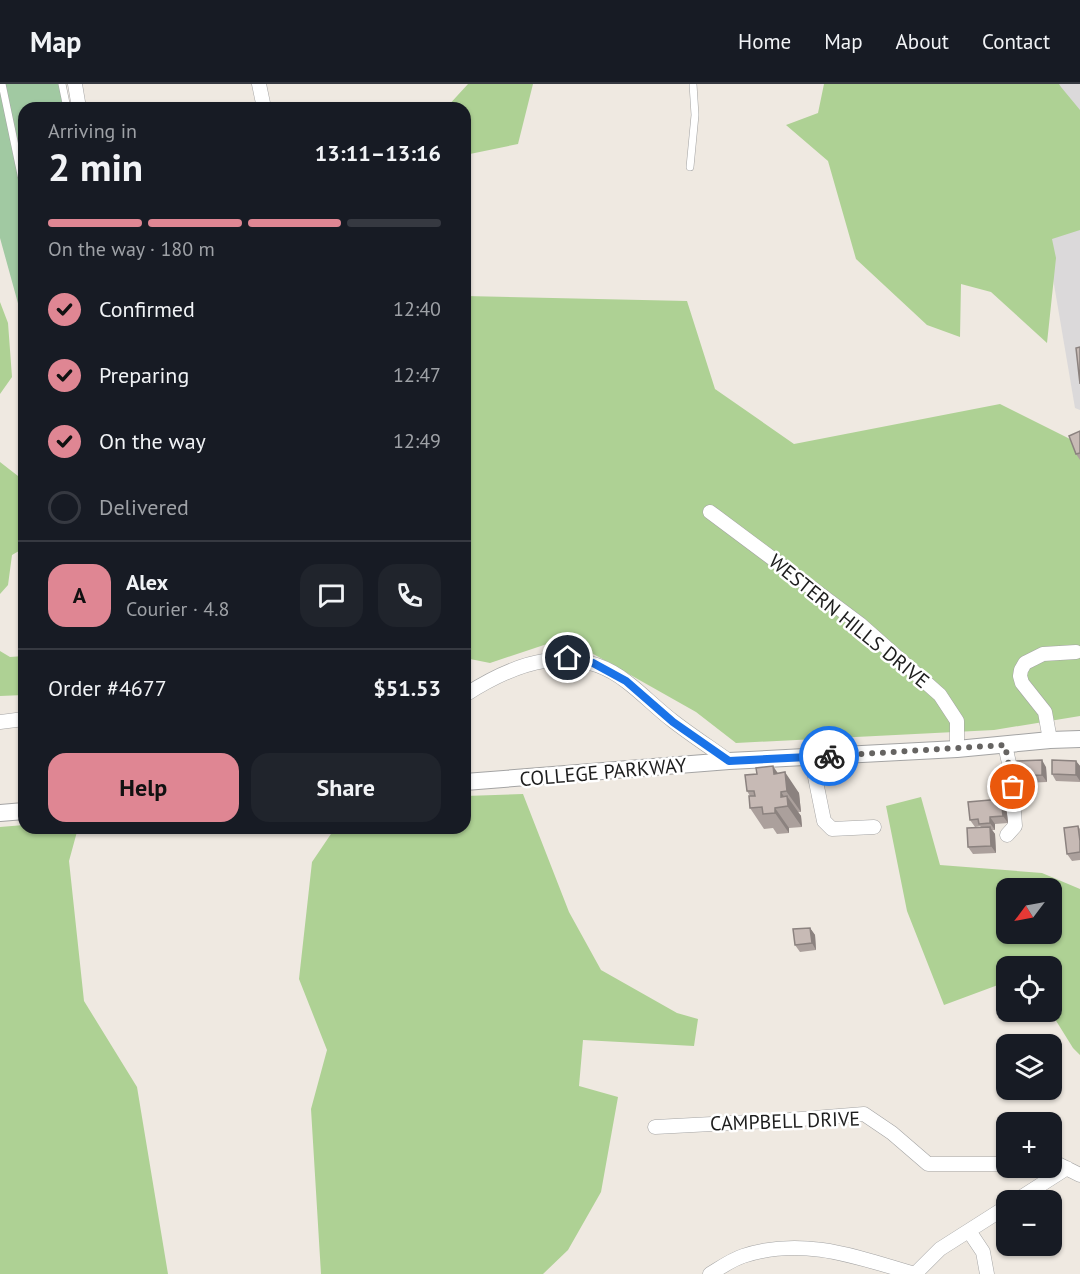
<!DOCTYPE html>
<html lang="en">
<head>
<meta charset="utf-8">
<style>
  :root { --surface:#171b24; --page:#20242c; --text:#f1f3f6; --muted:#9ea1a6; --line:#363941; --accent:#df8693 }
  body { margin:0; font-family:"PT Sans",sans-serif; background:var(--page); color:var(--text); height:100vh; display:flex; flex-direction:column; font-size:22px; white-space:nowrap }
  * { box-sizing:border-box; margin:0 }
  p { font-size:20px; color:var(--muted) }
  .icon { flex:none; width:33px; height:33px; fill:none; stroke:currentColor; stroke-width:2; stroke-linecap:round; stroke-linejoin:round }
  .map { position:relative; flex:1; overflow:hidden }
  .drawer { position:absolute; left:18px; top:18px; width:453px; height:732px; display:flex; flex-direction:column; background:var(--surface); border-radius:18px; box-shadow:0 2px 4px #0004 }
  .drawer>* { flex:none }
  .needle { width:39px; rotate:238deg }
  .controls { position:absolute; left:996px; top:794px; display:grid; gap:12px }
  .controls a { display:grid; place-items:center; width:66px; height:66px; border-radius:12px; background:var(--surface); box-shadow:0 2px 4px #0004; font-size:30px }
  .pin { position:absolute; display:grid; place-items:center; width:51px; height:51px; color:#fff; margin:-26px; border:3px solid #fff; border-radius:50%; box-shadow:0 2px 6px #0007 }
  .courier { position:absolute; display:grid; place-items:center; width:60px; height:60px; margin:-30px; border:4px solid #1a73e8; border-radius:50%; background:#fff; color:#222; box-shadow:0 2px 8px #0007 }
  .summary em { font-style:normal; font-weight:800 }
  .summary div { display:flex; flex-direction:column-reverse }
  .summary { display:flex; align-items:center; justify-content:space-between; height:102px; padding:0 30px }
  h1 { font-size:39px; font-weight:800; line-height:45px }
  .bar { display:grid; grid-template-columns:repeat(4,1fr); gap:9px 6px; align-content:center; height:72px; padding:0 30px }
  .bar i { height:8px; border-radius:4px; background:var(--line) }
  .bar .active { background:var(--accent) }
  .bar p { grid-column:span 4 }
  .line { display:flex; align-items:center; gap:15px; padding:0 30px; border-top:2px solid var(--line) }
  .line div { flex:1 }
  .round { display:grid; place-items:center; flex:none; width:63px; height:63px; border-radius:18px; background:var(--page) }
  ol { padding:0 30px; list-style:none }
  li { display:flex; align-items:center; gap:18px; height:66px }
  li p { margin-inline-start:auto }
  li .icon { padding:6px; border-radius:50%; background:var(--accent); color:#111; stroke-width:4 }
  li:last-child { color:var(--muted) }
  li i { width:33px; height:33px; border:3px solid var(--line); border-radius:50% }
  .cta { display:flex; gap:12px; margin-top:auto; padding:12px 30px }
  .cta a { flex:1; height:69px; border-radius:18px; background:var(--accent); color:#111; font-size:24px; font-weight:800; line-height:69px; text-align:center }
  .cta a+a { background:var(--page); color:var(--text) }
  header { display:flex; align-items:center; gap:36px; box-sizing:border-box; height:84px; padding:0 30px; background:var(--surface); border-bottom:2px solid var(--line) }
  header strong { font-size:28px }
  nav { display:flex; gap:33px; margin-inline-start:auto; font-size:21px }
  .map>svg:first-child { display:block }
</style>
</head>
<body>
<header>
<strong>Map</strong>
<nav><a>Home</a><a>Map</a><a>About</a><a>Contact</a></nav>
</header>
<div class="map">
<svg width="1080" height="1190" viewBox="0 0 1080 1190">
  <rect width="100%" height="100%" fill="#efe9e1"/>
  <path fill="#dbd9da" d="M 1020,0 L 1080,0 L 1080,326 L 1075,324 Z"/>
  <path fill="#aed194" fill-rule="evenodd" d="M 468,0 L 533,0 L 518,60 L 465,71 L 465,24 L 446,24 Z
    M 824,0 L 1059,0 L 1061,3 L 1080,26 L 1080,146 L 1052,155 L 1056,174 L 1047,259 L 991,208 L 961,200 L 960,253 L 927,241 L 856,175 L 828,77 L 786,41 L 818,29 Z
    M 465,212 L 687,217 L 715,305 L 794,360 L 1000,320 L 1080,360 L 1080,632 L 994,646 L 736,659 L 696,628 L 565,554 L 490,579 L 465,574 Z
    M 0,218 L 8,239 L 12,293 L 0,310 Z
    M 0,378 L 18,392 L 24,388 L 24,464 L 12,471 L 8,501 L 0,510 Z
    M 0,567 L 10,573 L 24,572 L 24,611 L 0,612 Z
    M 523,710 L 569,828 L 601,886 L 677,929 L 698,935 L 694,962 L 583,956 L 579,1002 L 618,1013 L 601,1108 L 568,1166 L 543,1190 L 321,1190 L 311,1025 L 327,966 L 299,895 L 312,778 L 335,744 L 465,744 L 465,712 Z
    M 921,713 L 940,781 L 1042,789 L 1080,805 L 1080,971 L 1073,964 L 1050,927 L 1052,882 L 1006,882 L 1006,898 L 944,921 L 907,827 L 886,722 ZM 1006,804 L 1052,804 L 1052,849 L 1006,849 Z
    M 24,741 L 24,744 L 78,744 L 69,777 L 84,917 L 137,1003 L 168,1190 L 0,1190 L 0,743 Z"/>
  <path fill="#a1c9a2" d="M 0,0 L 66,0 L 69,24 L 24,24 L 24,241 L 0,154 Z"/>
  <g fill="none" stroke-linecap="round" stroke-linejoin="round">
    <defs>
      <path id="service" d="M 2,0 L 24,105
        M 62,0 L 67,24
        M 690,83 L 695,31 L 693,0"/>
      <path id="minor" d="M 75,0 L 79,24
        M 259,0 L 264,24
        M 710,428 L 860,540 L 940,611 L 957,637 L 957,665
        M 465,611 C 516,578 574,557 627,598 C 643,610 657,625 673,637 C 691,651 711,664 729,677
        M 0,638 L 24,635
        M 1050,656 L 1045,628 L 1022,599 L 1020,592 L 1021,586 L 1025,579 L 1043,570 L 1076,568
        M 1005,661 L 1011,688 L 1015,742 L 1007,751
        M 811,673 L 824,737 L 832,745 L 874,743
        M 655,1043 L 789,1036 L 864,1030 L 892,1049 L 928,1080 L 1006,1080
        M 1052,1077 L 1080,1091
        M 1017,1116 L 1067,1084
        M 969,1147 L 983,1168 L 987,1190
        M 710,1190 C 720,1184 731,1176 743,1172 C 803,1152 857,1173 915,1190
        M 915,1190 L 940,1165 L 1006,1123"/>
      <path id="tertiary" d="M 465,698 L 729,677 L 957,665 L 1050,656 L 1080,655
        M 0,729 L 24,727"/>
    </defs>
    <use href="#service" stroke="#a4a4a4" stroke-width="8"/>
    <use href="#minor" stroke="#a4a4a4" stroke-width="15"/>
    <use href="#tertiary" stroke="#a4a4a4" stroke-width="18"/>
    <use href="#service" stroke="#fff" stroke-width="7"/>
    <use href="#minor" stroke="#fff" stroke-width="14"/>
    <use href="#tertiary" stroke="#fff" stroke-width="16"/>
  </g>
  <path fill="#aba09c" d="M 1080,347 L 1080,376 L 1076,370 Z
    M 1076,677 L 1080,682 L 1080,698 L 1056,697 L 1052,690 Z
    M 1046,683 L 1047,698 L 1023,699 L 1018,692 Z
    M 778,689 L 799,709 L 801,728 L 798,728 L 801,732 L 802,743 L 789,744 L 789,749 L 777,750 L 773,744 L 764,745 L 750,724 L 750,712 L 747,707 Z
    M 1006,722 L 1008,739 L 995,740 L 995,746 L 992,746 L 995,750 L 996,769 L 973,770 L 968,763 L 981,743 L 980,742 L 975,743 L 970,736 Z
    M 1078,742 L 1080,745 L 1080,776 L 1072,777 L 1067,770 Z
    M 810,844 L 815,851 L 816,866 L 800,868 L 795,861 Z"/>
  <path fill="#8b827f" d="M 1042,676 L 1046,683 L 1047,698 L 1042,691 Z
    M 1076,677 L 1080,682 L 1080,697 L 1076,691 Z
    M 773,682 L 786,701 L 785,688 L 799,709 L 801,728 L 774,690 Z
    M 781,708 L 787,717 L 787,712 L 801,732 L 802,743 L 781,713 Z
    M 1001,715 L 1006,722 L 1008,739 L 1003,732 Z
    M 775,724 L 789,744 L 789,749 L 775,729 Z
    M 990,733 L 995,740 L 995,746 L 990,739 Z
    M 990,743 L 995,750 L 996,769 L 991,762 Z
    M 810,844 L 815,851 L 816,866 L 812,859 Z"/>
  <path fill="#c7bab5" stroke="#8b827f" stroke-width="1.5" d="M 1080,263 L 1080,300 L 1076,264 Z
    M 1080,347 L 1080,369 L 1076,370 L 1069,352 Z
    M 1042,676 L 1042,691 L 1018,692 L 1017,677 Z
    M 1052,676 L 1076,677 L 1076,691 L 1052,690 Z
    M 773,682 L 774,690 L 785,688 L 787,707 L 781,708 L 781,713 L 787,712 L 788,722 L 775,724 L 775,729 L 763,730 L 762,723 L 750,724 L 749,712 L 755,712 L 754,707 L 747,707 L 745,691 L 757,690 L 756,684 Z
    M 1001,715 L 1003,732 L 990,733 L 990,739 L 979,740 L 978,735 L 970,736 L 968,718 Z
    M 1078,742 L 1080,757 L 1080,768 L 1067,770 L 1064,744 Z
    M 990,743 L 991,762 L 968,763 L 967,744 Z
    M 810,844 L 812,859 L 795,861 L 793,845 Z"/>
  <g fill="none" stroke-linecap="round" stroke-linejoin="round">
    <path stroke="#666462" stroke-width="6" stroke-dasharray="0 10.8" d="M 829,672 L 1005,661 L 1013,703"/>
    <path stroke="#1a73e8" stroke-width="8" d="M 568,574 L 593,579 L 626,597 L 673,638 L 729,677 L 829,672"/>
  </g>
  <g text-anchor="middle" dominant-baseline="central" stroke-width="5" stroke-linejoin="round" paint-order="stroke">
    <g font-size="20" fill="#1d1d1d" stroke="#fff">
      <text transform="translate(849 537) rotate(39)">WESTERN HILLS DRIVE</text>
      <text transform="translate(603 688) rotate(-5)">COLLEGE PARKWAY</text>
      <text transform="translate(785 1037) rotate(-2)">CAMPBELL DRIVE</text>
    </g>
  </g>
</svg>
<div class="controls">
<a><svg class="needle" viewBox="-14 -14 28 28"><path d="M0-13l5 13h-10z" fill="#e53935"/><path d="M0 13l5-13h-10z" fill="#9ea1a6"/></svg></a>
<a><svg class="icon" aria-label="locate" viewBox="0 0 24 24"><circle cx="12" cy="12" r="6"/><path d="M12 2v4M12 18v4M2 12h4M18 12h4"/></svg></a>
<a><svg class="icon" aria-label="layers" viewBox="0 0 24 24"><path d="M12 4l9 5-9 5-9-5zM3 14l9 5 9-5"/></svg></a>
<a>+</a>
<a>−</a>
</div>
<div class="pin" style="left:1013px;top:703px;background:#ea580c"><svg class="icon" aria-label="bag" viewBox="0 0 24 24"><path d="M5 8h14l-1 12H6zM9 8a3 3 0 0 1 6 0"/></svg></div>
<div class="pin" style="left:568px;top:574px;background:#1f2937"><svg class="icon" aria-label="home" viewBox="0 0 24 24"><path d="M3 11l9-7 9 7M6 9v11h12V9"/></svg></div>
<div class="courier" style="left:829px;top:672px"><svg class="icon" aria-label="bike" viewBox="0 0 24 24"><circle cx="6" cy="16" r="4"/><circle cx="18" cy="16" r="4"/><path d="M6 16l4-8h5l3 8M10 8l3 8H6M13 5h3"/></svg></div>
<section class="drawer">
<div class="summary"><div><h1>2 min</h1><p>Arriving in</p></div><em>13:11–13:16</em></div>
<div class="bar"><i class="active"></i><i class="active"></i><i class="active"></i><i></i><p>On the way · 180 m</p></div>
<ol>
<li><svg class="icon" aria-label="check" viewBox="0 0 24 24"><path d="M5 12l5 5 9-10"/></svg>Confirmed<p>12:40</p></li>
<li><svg class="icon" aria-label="check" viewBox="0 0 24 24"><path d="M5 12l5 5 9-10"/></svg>Preparing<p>12:47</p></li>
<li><svg class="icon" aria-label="check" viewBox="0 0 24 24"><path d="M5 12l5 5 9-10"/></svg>On the way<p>12:49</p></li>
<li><i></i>Delivered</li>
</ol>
<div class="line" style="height:108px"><b class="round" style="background:var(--accent);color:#111">A</b><div><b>Alex</b><p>Courier · 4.8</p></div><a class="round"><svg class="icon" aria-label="chat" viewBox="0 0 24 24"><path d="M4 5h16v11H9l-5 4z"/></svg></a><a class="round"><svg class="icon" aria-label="phone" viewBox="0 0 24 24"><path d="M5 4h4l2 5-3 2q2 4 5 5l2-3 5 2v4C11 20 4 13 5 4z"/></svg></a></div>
<div class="line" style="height:78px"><div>Order #4677</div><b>$51.53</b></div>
<div class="cta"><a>Help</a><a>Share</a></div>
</section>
</div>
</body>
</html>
